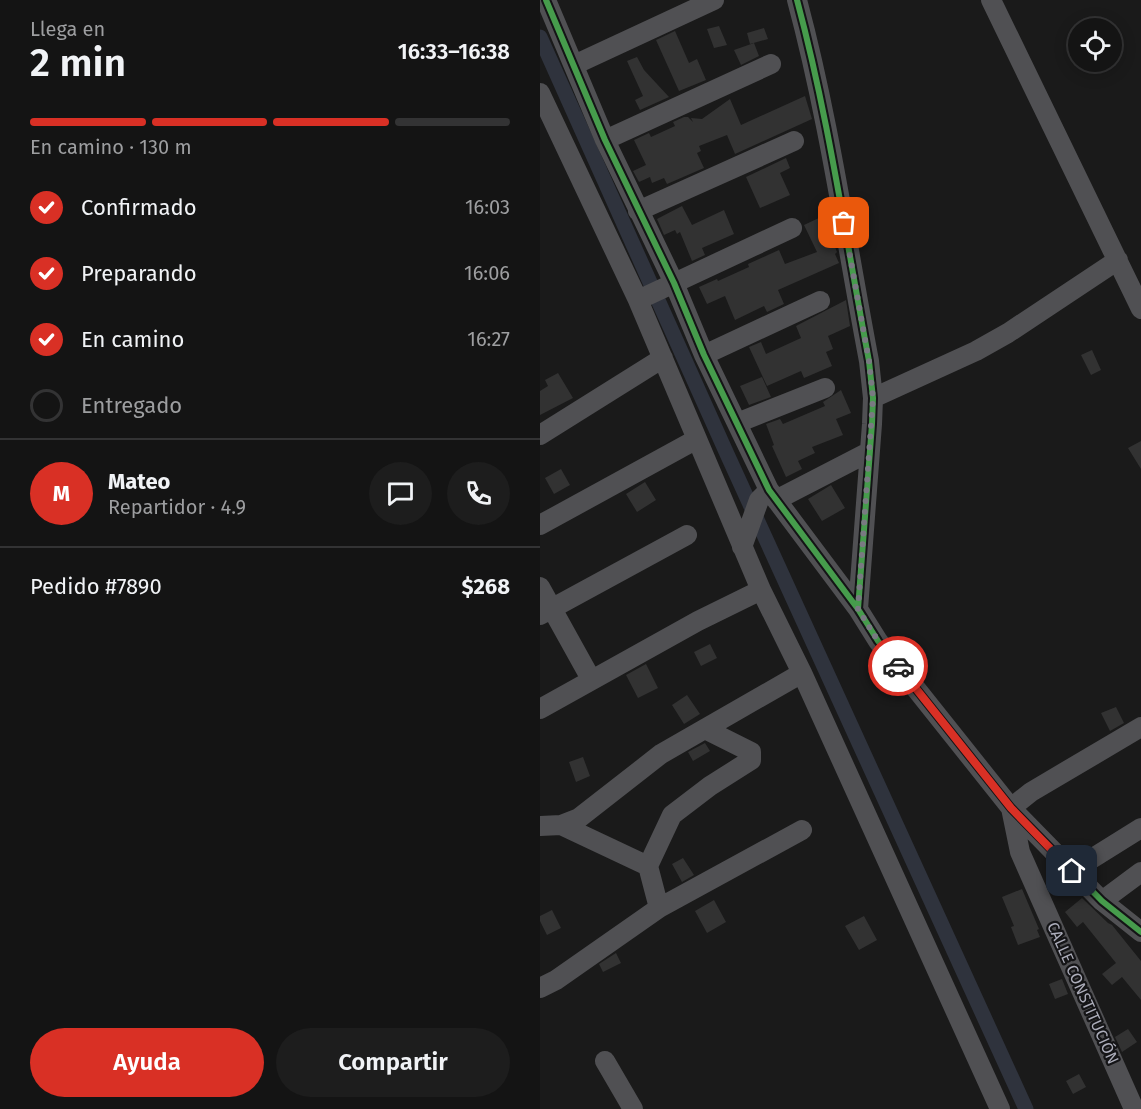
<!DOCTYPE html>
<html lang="es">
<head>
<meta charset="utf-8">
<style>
  :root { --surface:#141414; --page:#1d1d1d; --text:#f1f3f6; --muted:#9d9ea0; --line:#333334; --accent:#d93025 }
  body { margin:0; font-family:"Fira Sans",sans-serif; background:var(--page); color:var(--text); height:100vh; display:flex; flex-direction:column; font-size:22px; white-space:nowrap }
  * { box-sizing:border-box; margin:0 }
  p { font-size:20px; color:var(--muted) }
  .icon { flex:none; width:33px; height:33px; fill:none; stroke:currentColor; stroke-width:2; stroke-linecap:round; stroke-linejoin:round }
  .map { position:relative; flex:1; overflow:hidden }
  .sheet { display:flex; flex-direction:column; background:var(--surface); width:540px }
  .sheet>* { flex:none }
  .controls { position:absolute; left:528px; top:18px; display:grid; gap:12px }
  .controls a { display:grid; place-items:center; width:54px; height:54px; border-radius:50%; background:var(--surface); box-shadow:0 3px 15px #0003,0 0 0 2px var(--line); font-size:30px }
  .pin { position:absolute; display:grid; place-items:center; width:51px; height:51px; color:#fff; margin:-26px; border-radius:12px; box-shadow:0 3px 9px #0006 }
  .courier { position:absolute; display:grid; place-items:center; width:60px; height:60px; margin:-30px; border:4px solid #d93025; border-radius:50%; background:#fff; color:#222; box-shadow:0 2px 8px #0007 }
  .headline em { font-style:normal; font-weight:600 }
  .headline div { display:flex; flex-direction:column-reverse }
  .headline { display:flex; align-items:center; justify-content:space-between; height:102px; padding:0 30px }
  h1 { font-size:39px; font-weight:600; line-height:45px }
  .bar { display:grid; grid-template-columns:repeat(4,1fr); gap:9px 6px; align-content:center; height:72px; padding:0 30px }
  .bar i { height:8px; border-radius:4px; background:var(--line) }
  .bar .on { background:var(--accent) }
  .bar p { grid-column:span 4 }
  .line { display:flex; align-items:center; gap:15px; padding:0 30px; border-top:2px solid var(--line) }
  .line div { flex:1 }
  .round { display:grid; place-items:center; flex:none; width:63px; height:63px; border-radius:32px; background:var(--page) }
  ol { padding:0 30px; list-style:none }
  li { display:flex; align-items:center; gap:18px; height:66px }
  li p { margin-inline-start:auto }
  li .icon { padding:6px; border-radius:50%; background:var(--accent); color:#fff; stroke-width:4 }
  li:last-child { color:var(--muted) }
  li i { width:33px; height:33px; border:3px solid var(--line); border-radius:50% }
  .button { display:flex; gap:12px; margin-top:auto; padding:12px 30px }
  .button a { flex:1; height:69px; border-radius:36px; background:var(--accent); color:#fff; font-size:24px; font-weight:600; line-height:69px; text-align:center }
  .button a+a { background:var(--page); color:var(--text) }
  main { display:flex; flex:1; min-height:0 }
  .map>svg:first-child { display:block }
</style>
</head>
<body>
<main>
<section class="sheet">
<div class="headline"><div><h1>2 min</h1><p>Llega en</p></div><em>16:33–16:38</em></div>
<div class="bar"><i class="on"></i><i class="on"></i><i class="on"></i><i></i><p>En camino · 130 m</p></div>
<ol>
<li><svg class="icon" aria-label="check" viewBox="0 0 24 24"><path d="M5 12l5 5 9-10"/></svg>Confirmado<p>16:03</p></li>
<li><svg class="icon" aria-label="check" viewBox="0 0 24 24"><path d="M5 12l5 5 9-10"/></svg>Preparando<p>16:06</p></li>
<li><svg class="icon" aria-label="check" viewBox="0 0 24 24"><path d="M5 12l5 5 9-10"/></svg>En camino<p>16:27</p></li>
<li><i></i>Entregado</li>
</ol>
<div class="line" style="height:108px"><b class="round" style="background:var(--accent);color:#fff">M</b><div><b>Mateo</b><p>Repartidor · 4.9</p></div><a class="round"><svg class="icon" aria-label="chat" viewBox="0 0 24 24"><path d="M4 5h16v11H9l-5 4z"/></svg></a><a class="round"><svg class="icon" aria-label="phone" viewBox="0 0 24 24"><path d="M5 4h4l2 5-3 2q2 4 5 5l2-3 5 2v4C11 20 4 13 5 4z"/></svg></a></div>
<div class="line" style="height:78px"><div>Pedido #7890</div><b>$268</b></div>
<div class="button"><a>Ayuda</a><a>Compartir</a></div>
</section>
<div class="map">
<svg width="601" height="1109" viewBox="0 0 601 1109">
  <rect width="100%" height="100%" fill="#1a1a1a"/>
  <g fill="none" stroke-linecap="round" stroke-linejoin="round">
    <path stroke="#2f333d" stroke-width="15" d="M 0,37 L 187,454 L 486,1109"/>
  </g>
  <path fill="#323232" d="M 179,26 L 187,45 L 174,48 L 167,29 Z
    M 224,28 L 228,39 L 210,44 L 207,33 Z
    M 135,31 L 149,63 L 157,59 L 166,80 L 139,91 L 116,40 Z
    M 214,43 L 219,56 L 201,65 L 194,50 Z
    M 97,57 L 104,70 L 129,97 L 100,110 L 95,100 L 103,96 L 87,61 Z
    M 265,96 L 272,119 L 195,154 L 187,135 L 159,146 L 161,151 L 157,153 L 164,168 L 127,184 L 124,178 L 112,183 L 110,177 L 99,182 L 93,171 L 106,165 L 94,140 L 109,133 L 111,137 L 135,126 L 133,122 L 144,117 L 148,117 L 153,122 L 151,118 L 162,119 L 190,99 L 201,125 Z
    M 246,158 L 250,168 L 240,173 L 250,195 L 220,208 L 206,177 Z
    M 142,206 L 152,225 L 184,210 L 194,234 L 162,248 L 165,255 L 152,261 L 140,232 L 137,234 L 135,230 L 124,235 L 117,219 Z
    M 283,216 L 293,240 L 292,240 L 297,252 L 295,254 L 299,263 L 238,290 L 244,304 L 227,312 L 224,306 L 195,320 L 185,296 L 167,304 L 159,287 L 177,279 L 178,281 L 209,267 L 208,264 L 239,250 L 245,264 L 277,252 L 264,225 Z
    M 306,300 L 310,326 L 288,336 L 293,349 L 286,352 L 292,366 L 264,378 L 261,371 L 227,386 L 209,347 L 221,342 L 226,354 L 261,338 L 256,326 Z
    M 552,350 L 561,370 L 551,375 L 541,355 Z
    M 18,373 L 33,398 L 0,415 L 0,391 L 8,386 L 5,380 Z
    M 222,377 L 231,397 L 209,405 L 200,386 Z
    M 301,390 L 311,413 L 296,419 L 303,435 L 272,447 L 275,453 L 258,461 L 262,469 L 246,477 L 232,446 L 234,445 L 226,424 L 240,419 L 243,424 L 285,406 L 283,402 Z
    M 601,441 L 601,469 L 588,448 Z
    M 21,469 L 30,485 L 14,494 L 5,478 Z
    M 105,482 L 116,500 L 97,512 L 86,494 Z
    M 291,485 L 305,508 L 282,521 L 268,499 Z
    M 170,644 L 177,658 L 161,666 L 154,652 Z
    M 106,664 L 118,688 L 98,698 L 86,675 Z
    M 147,695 L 160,714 L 144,724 L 132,705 Z
    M 576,707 L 584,723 L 570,731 L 561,713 Z
    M 165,743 L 170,751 L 153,761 L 148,752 Z
    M 43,757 L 50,776 L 36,782 L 29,762 Z
    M 143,858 L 154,875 L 142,882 L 132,864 Z
    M 482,889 L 499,929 L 497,930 L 500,937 L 478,945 L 471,927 L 474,926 L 462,897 Z
    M 542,898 L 568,923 L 572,925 L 601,961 L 601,1000 L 582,977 L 572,985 L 562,974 L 576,963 L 543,922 L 537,927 L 525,912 Z
    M 174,900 L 186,922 L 167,933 L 155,911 Z
    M 12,910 L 21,928 L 7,935 L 0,921 L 0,916 Z
    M 324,916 L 337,940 L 319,950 L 305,926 Z
    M 76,953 L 81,963 L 63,972 L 59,964 Z
    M 522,979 L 528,994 L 515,999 L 509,984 Z
    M 588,1029 L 597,1042 L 582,1052 L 575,1037 Z
    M 539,1074 L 546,1087 L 533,1094 L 526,1081 Z"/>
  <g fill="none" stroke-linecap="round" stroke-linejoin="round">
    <path stroke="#505053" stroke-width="20" d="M 6,0 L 65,140 L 134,283 L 164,355 L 229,490 L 318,609 L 338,641 L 471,808 L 562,901 L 601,932
      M 257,0 C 289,119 306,241 329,361 L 333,398 L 332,424 L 318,609
      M 451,0 L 601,309
      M 34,65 L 174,0
      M 0,93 L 98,300 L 221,590 L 262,673 L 460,1109
      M 65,140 L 231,64
      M 98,211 L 254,141
      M 98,300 L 252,228
      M 164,355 L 280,301
      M 333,398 L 436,351 L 468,333 L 578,260
      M 197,423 L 285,388
      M 0,435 L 123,358
      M 236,500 L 329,452
      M 0,525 L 157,439
      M 202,547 L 219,500 L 229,490
      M 0,587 L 51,679
      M 0,615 L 147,535
      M 0,709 L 158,621 L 221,590
      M 21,825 L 108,866
      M 0,826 L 21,825 L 39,818 L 121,754 L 262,673
      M 532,871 L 601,828
      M 562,901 L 601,872
      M 119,908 L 108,866 L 132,815 L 170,786 L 211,760 L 211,752 L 165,729
      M 0,988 L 16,980 L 119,908 L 262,830
      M 65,1061 L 93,1109
      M 594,1109 L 480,852 L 471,808 L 491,792 L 601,727"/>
    <defs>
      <path id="cycleway" d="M 6,0 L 65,140 L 134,283 L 164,355 L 229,490 L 318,609 L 338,641 L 471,808 L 562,901 L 601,932
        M 257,0 C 289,119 306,241 329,361 L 333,398 L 332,424 L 318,609"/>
    </defs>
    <use href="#cycleway" stroke="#141416" stroke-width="10"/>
    <use href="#cycleway" stroke="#469c4c" stroke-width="6"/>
  </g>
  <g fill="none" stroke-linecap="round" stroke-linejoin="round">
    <path stroke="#797a82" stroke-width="6" stroke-dasharray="0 10.8" d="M 304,223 L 329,361 L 333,398 L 318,609 L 338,641 L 358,666"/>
    <path stroke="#d93025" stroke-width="8" d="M 358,666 L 471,808 L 532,871"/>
  </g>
  <g text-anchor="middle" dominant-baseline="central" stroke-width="4.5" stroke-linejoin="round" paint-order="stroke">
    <g font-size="16" fill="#acadba" stroke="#141416">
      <text transform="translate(543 993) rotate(66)">CALLE CONSTITUCIÓN</text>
    </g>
  </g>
</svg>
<div class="controls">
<a><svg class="icon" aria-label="locate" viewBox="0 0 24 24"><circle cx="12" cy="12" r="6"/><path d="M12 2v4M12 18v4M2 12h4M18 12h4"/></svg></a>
</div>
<div class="pin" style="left:304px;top:223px;background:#ea580c"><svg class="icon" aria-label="bag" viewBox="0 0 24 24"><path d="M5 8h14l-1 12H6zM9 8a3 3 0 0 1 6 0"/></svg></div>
<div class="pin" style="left:532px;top:871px;background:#1f2937"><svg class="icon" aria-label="home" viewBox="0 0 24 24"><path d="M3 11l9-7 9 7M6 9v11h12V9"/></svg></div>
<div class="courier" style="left:358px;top:666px"><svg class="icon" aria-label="car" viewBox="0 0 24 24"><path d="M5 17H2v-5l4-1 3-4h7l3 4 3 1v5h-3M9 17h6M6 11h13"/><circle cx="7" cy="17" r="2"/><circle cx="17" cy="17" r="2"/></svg></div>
</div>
</main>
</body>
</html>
